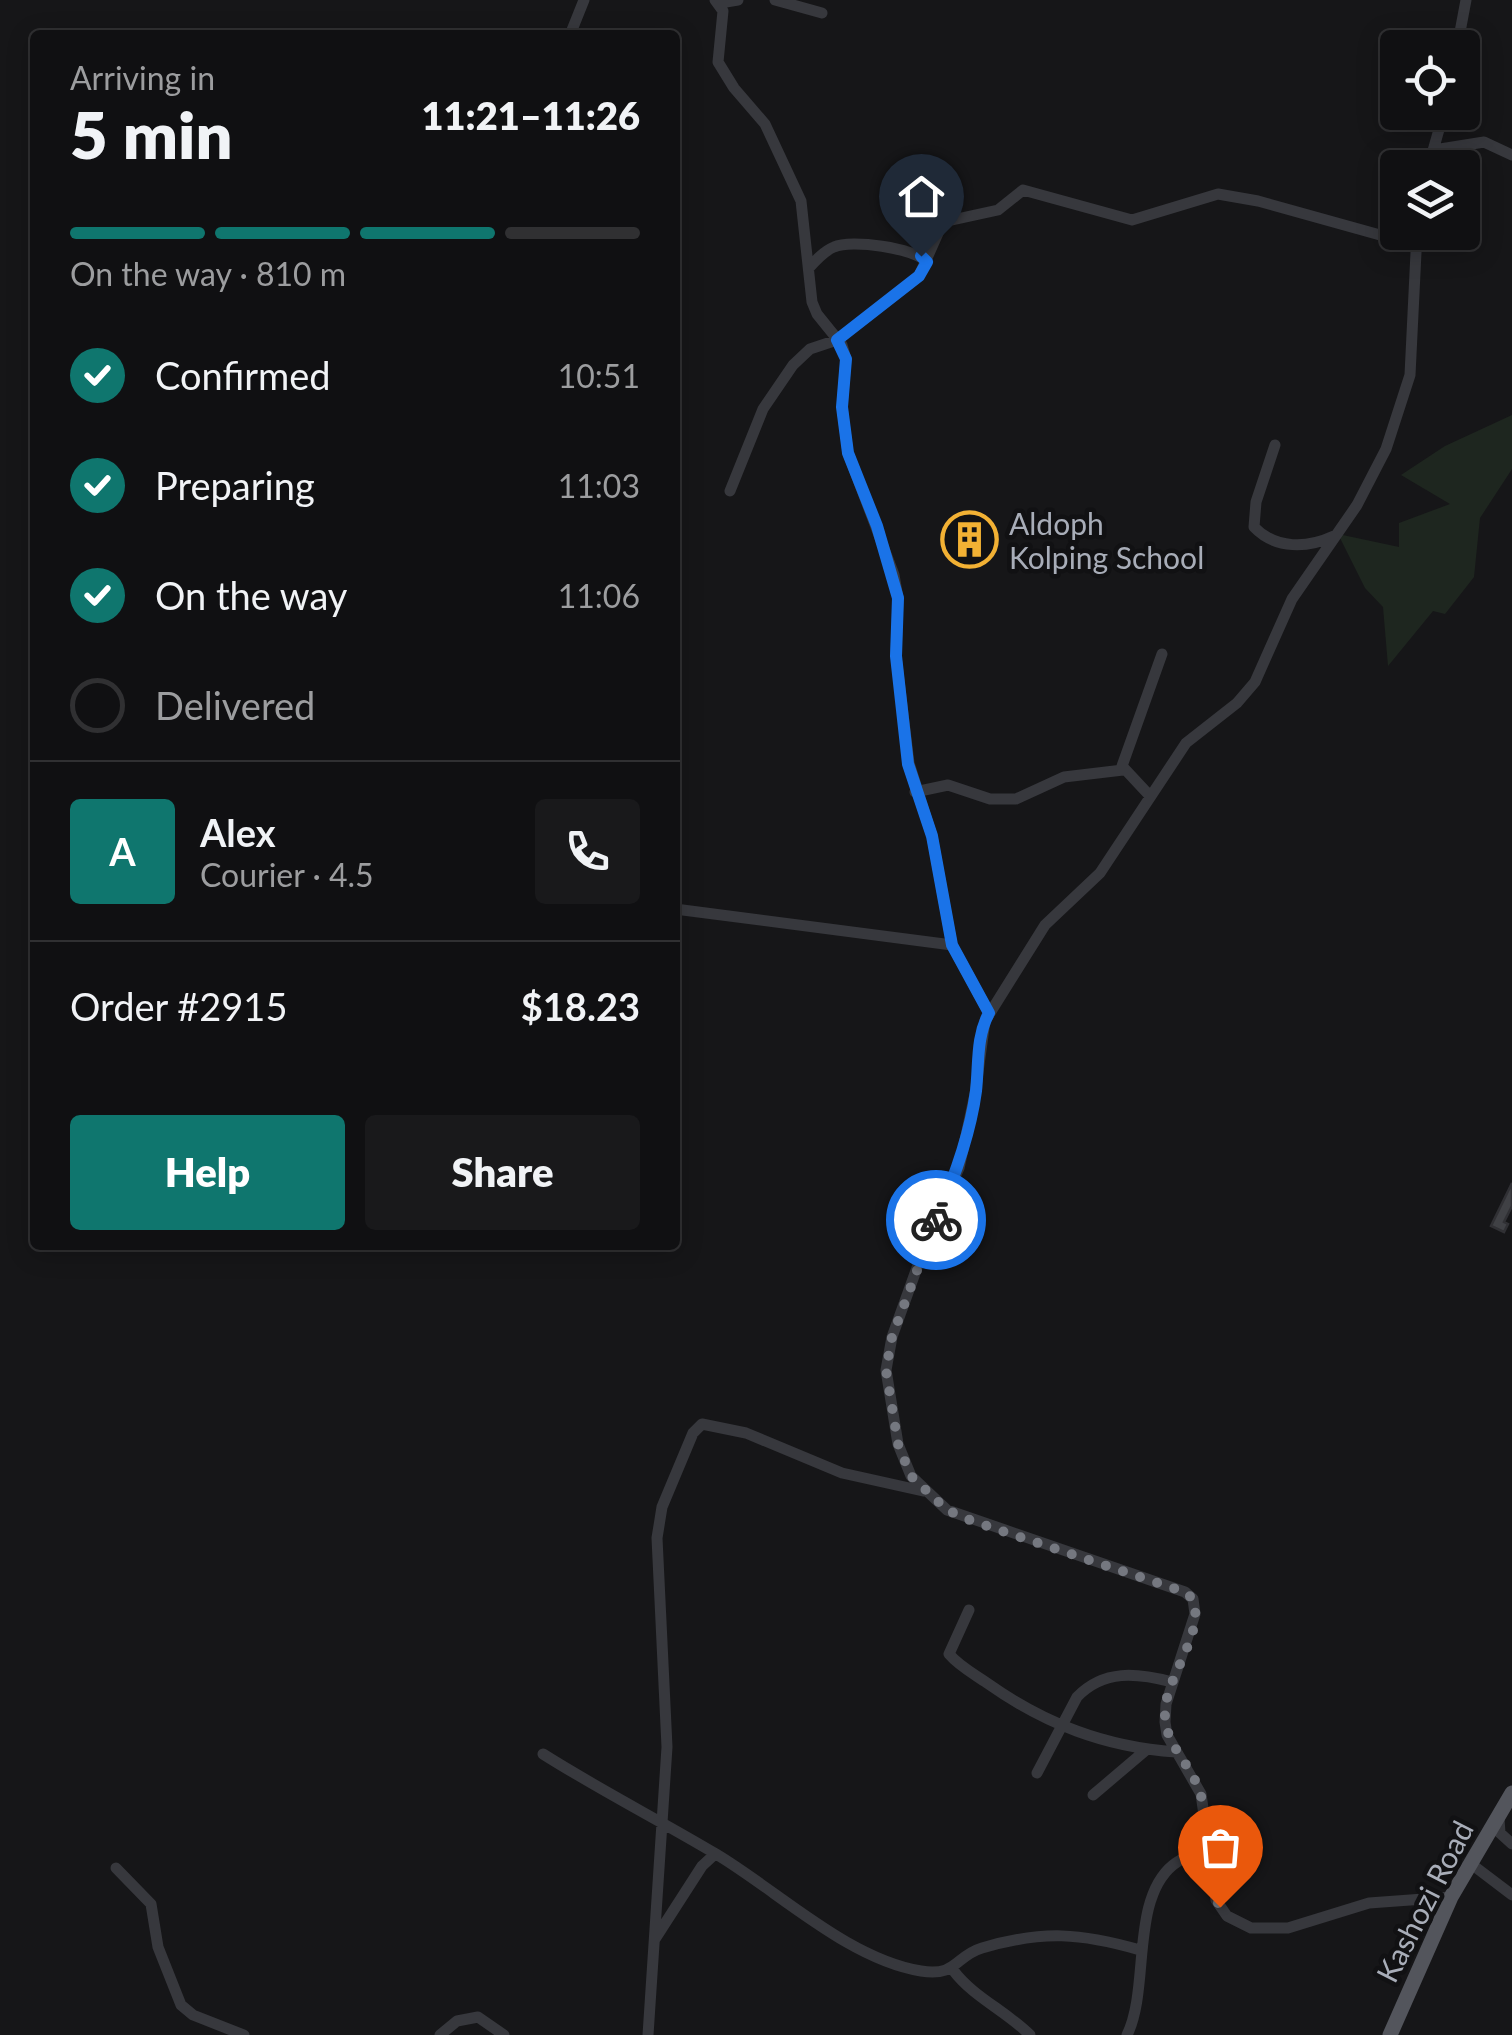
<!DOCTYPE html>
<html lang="en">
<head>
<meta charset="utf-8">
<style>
  :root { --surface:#101012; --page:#19191b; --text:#f1f3f6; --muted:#9c9d9f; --line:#303032; --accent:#0f766e }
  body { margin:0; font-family:Lato,sans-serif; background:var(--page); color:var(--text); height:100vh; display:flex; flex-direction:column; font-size:38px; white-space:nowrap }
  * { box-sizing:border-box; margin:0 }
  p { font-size:32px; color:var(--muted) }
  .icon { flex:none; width:55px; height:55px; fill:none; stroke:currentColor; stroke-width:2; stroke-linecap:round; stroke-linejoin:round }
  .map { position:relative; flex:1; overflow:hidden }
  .details { position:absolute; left:30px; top:30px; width:650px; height:1220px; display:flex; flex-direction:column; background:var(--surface); border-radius:10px; box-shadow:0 5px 25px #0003,0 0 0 2px var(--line) }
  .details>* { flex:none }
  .fabs { position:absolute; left:1380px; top:30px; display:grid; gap:20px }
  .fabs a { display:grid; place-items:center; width:100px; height:100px; border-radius:10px; background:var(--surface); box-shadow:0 5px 25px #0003,0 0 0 2px var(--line); font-size:50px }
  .pin { position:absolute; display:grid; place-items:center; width:85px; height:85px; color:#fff; margin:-102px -42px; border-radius:50% 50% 50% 0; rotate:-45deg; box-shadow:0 0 10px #0007 }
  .pin .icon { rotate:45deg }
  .courier { position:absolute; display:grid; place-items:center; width:100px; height:100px; margin:-50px; border:8px solid #1a73e8; border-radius:50%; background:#fff; color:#222; box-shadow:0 2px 12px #0007 }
  .head em { font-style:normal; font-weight:800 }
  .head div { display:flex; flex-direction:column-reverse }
  .head { display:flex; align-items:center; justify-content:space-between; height:170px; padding:0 40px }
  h1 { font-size:65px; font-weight:800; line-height:75px }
  .bar { display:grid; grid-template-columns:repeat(4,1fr); gap:15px 10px; align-content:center; height:120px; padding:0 40px }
  .bar i { height:12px; border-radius:8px; background:var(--line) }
  .bar .on { background:var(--accent) }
  .bar p { grid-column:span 4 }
  .line { display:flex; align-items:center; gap:25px; padding:0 40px; border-top:2px solid var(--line) }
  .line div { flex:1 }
  .round { display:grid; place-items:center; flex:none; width:105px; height:105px; border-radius:10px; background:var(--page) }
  ol { padding:0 40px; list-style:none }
  li { display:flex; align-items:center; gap:30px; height:110px }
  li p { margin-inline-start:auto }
  li .icon { padding:10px; border-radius:50%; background:var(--accent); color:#fff; stroke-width:4 }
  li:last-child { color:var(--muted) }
  li i { width:55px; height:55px; border:5px solid var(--line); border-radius:50% }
  .cta { display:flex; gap:20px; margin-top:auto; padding:20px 40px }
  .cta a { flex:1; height:115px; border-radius:10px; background:var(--accent); color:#fff; font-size:40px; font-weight:800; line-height:115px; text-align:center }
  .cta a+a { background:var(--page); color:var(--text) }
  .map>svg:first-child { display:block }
</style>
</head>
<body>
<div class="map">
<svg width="1512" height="2035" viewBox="0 0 1512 2035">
  <rect width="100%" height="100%" fill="#161618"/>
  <path fill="#1e261f" d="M 1512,415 L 1512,469 L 1480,518 L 1474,577 L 1445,614 L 1433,611 L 1388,666 L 1383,607 L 1365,588 L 1338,534 L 1399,547 L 1399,523 L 1450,504 L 1401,475 L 1445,446 Z"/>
  <path fill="#404145" stroke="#303034" stroke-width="2.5" d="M 953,528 L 991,538 L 987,553 L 949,543 Z
    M 1512,1183 L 1512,1206 L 1504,1222 L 1508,1224 L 1504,1232 L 1491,1226 Z"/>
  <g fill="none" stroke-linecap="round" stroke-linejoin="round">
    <path stroke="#37383d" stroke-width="11" d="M 715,0 L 723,11 L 718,62 L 734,88 L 765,124 L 801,201 L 812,302 L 817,314 L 842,345 L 846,359 L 842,407 L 848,453 L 894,575 L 898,598 L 896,656 L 909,763 L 932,836 L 952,945 L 989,1013
      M 775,0 L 822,13
      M 720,3 L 738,0
      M 570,35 L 584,0
      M 1457,48 L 1466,0
      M 1434,150 L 1484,142 L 1512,155
      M 1428,168 L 1444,112
      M 1417,232 L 1410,375 L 1386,449 L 1357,505 L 1292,599 L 1255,682 L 1237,703 L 1186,743 L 1100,873 L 1045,925 L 985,1021 L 975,1094 L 959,1168 L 927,1240 L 892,1337 L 886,1370 L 898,1444 L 911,1476 L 947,1510 L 1185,1592 L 1193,1599 L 1195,1614 L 1166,1704 L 1165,1722 L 1167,1735 L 1201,1794 L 1216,1900 L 1227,1916 L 1251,1928 L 1288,1928 L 1369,1903 L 1451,1897
      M 809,268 C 816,260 824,251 834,247 C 851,239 914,248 927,262
      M 1275,445 L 1256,502 L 1254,527 C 1276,550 1308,548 1334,536
      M 730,491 L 763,409 L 793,365 L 810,349 L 837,340 L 919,276 L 943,222 L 998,210 L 1023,190 L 1132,220 L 1218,194 L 1258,201 L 1416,245
      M 915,792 L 948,785 L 990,799 L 1016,799 L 1064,777 L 1123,770
      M 1150,796 L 1122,766 L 1162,654
      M 675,909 L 952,945
      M 969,1610 L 949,1654 C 959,1666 974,1674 987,1683 C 1045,1724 1105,1747 1176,1752
      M 543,1754 C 600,1790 659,1820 716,1854 C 778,1891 848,1959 921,1971 C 957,1977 955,1956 982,1948 C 1043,1930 1081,1933 1140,1950
      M 1037,1773 L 1077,1697 C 1104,1669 1137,1673 1172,1682
      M 1093,1795 L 1146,1750
      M 1499,1819 L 1500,1833 L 1512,1844
      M 1470,1863 L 1512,1895
      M 116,1868 L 151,1904 L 158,1947 L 181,2005 L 193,2015 L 244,2035
      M 655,1939 L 702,1866 L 715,1854
      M 953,1970 C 973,1997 1006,2011 1030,2035
      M 440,2035 L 457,2021 L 478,2017 L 504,2035
      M 648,2035 L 667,1747 L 657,1538 L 662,1507 L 693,1433 L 702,1424 L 746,1433 L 842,1473 L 923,1491
      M 1127,2035 C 1150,1989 1130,1900 1173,1865 C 1183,1857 1196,1852 1207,1846"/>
    <path stroke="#53555c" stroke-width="15" d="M 1390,2035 L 1451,1897 L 1512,1793"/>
  </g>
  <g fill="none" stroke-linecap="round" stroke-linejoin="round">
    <path stroke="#757880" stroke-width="10" stroke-dasharray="0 18" d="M 936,1220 L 892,1337 L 886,1370 L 898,1444 L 911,1476 L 947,1510 L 972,1521 L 1185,1592 L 1193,1599 C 1205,1634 1167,1675 1165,1710 C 1163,1745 1191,1762 1200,1793 C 1212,1829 1202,1874 1220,1907"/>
    <path stroke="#1a73e8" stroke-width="12" d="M 921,256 L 927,262 L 919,276 L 837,340 L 846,359 L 842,407 L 848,453 L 877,526 L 898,598 L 896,656 L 908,764 L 932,836 L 952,945 L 989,1013 C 976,1037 979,1064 976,1091 C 970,1136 954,1179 936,1220"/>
  </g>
  <defs>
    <symbol id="building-ring" viewBox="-11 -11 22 22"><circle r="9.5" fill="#111113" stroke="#f2b134" stroke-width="1.5"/><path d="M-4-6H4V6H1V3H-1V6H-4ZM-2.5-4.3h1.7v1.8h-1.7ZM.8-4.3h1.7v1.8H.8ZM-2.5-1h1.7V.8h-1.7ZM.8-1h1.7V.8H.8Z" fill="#f2b134"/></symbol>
  </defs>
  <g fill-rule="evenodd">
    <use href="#building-ring" x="938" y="508" width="63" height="63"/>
  </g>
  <g text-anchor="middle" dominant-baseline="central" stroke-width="9" stroke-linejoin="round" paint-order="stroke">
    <g font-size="30" fill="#a8adb8" stroke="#111113" text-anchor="start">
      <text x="1009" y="523">Aldoph<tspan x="1009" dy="34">Kolping School</tspan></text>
    </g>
    <g font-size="30" fill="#a8adb8" stroke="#111113">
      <text transform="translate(1424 1901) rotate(-63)">Kashozi Road</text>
    </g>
  </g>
</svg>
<div class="fabs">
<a><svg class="icon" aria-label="locate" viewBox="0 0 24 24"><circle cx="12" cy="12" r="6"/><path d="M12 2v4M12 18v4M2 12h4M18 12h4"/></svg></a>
<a><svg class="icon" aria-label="layers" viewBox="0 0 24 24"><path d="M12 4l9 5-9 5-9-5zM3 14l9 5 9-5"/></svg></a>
</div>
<div class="pin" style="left:1220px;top:1907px;background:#ea580c"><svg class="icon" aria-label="bag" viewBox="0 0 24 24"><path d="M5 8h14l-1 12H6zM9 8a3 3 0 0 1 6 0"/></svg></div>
<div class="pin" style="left:921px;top:256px;background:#1f2937"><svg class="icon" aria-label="home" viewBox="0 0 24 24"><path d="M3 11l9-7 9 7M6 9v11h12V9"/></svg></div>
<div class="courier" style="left:936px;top:1220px"><svg class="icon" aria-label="bike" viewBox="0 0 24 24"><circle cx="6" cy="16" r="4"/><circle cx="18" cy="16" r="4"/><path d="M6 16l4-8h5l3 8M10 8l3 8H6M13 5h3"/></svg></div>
<section class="details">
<div class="head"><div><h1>5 min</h1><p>Arriving in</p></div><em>11:21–11:26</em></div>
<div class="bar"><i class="on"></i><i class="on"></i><i class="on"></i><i></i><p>On the way · 810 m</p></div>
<ol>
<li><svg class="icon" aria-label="check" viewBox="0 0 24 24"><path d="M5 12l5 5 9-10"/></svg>Confirmed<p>10:51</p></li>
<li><svg class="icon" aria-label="check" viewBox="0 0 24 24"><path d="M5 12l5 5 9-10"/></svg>Preparing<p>11:03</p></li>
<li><svg class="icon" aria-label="check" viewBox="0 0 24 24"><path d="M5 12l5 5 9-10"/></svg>On the way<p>11:06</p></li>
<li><i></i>Delivered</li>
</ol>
<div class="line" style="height:180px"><b class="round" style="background:var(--accent);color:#fff">A</b><div><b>Alex</b><p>Courier · 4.5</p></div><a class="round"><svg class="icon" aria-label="phone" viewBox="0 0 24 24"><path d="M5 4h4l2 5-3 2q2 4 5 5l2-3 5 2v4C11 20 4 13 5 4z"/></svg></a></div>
<div class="line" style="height:130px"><div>Order #2915</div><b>$18.23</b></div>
<div class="cta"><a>Help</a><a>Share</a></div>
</section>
</div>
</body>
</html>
